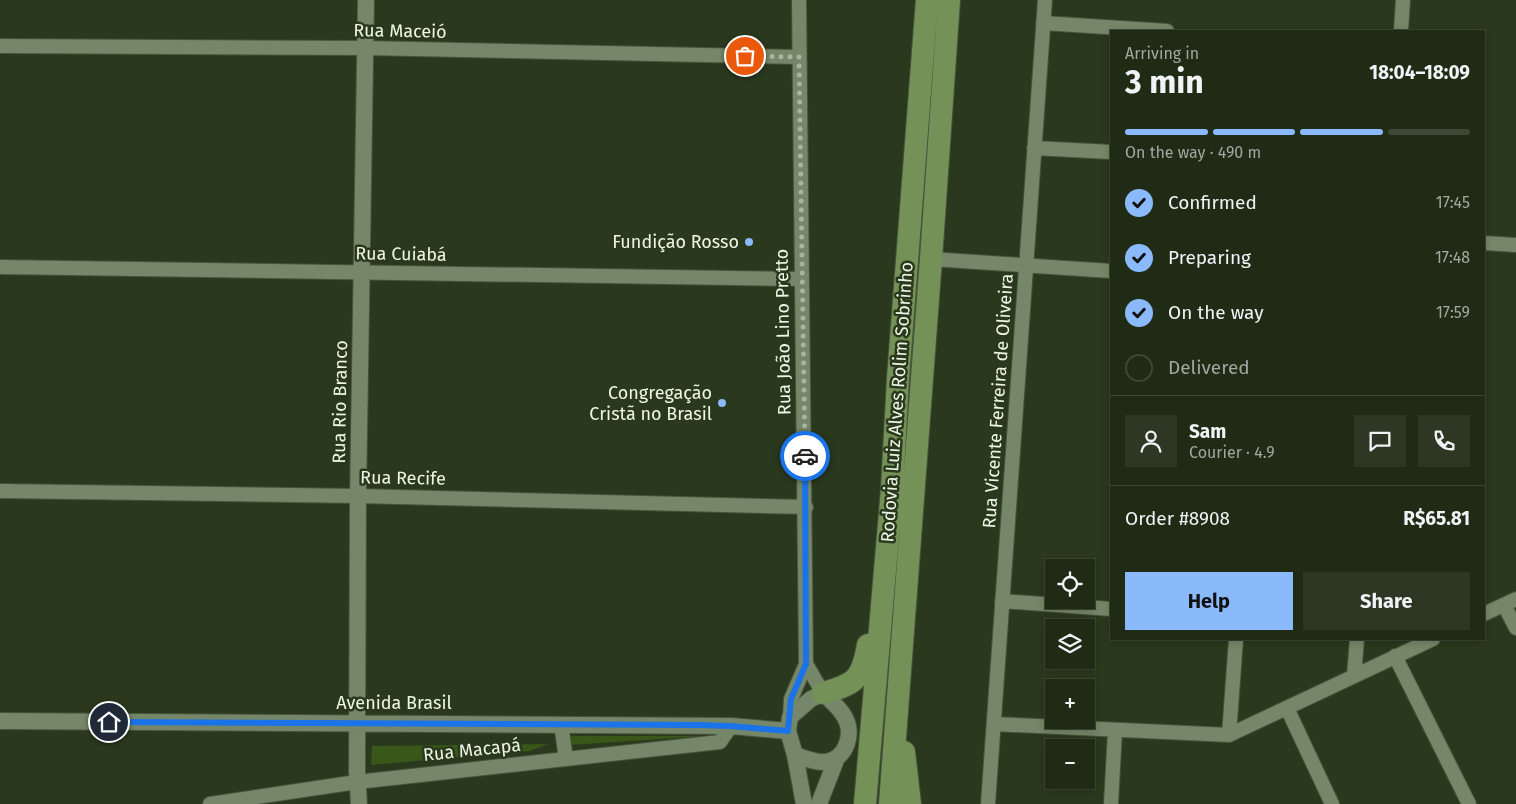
<!DOCTYPE html>
<html lang="en">
<head>
<meta charset="utf-8">
<style>
  :root { --surface:#202b16; --page:#2d3723; --text:#f1f3f6; --muted:#a2a7a1; --line:#3d4735; --accent:#8abafc }
  body { margin:0; font-family:"Fira Sans",sans-serif; background:var(--page); color:var(--text); height:100vh; display:flex; flex-direction:column; font-size:19px; white-space:nowrap }
  * { box-sizing:border-box; margin:0 }
  p { font-size:16px; color:var(--muted) }
  .icon { flex:none; width:28px; height:28px; fill:none; stroke:currentColor; stroke-width:2; stroke-linecap:round; stroke-linejoin:round }
  .map { position:relative; flex:1; overflow:hidden }
  .panel { position:absolute; left:1110px; top:30px; width:375px; height:610px; display:flex; flex-direction:column; background:var(--surface); border-radius:0px; box-shadow:0 2px 8px #0003,0 0 0 1px var(--line) }
  .panel>* { flex:none }
  .buttons { position:absolute; left:1045px; top:559px; display:grid; gap:10px }
  .buttons a { display:grid; place-items:center; width:50px; height:50px; border-radius:0px; background:var(--surface); box-shadow:0 2px 8px #0003,0 0 0 1px var(--line); font-size:25px }
  .pin { position:absolute; display:grid; place-items:center; width:42px; height:42px; color:#fff; margin:-21px; border:2px solid #fff; border-radius:50%; box-shadow:0 1px 5px #0007 }
  .courier { position:absolute; display:grid; place-items:center; width:50px; height:50px; margin:-25px; border:4px solid #1a73e8; border-radius:50%; background:#fff; color:#222; box-shadow:0 1px 6px #0007 }
  .headline em { font-style:normal; font-weight:700 }
  .headline div { display:flex; flex-direction:column-reverse }
  .headline { display:flex; align-items:center; justify-content:space-between; height:85px; padding:0 15px }
  h1 { font-size:32px; font-weight:700; line-height:38px }
  .bar { display:grid; grid-template-columns:repeat(4,1fr); gap:8px 5px; align-content:center; height:60px; padding:0 15px }
  .bar i { height:6px; border-radius:4px; background:var(--line) }
  .bar .selected { background:var(--accent) }
  .bar p { grid-column:span 4 }
  .line { display:flex; align-items:center; gap:12px; padding:0 15px; border-top:1px solid var(--line) }
  .line div { flex:1 }
  .round { display:grid; place-items:center; flex:none; width:52px; height:52px; border-radius:0px; background:var(--page) }
  ol { padding:0 15px; list-style:none }
  li { display:flex; align-items:center; gap:15px; height:55px }
  li p { margin-inline-start:auto }
  li .icon { padding:5px; border-radius:50%; background:var(--accent); color:#111; stroke-width:4 }
  li:last-child { color:var(--muted) }
  li i { width:28px; height:28px; border:2px solid var(--line); border-radius:50% }
  .cta { display:flex; gap:10px; margin-top:auto; padding:10px 15px }
  .cta a { flex:1; height:58px; border-radius:0px; background:var(--accent); color:#111; font-size:20px; font-weight:700; line-height:58px; text-align:center }
  .cta a+a { background:var(--page); color:var(--text) }
  .map>svg:first-child { display:block }
</style>
</head>
<body>
<div class="map">
<svg width="1516" height="804" viewBox="0 0 1516 804">
  <rect width="100%" height="100%" fill="#2a391d"/>
  <path fill="#395718" d="M 568,736 L 706,736 L 569,745 Z
    M 548,744 L 530,751 L 371,765 L 372,746 Z"/>
  <g fill="none" stroke-linecap="round" stroke-linejoin="round">
    <defs>
      <path id="minor" d="M 1043,23 L 1167,31
        M 1401,31 L 1403,0
        M 0,46 L 365,48 L 799,57
        M 1034,148 L 1111,152
        M 1484,243 L 1516,245
        M 931,259 L 1111,271
        M 0,267 L 802,279
        M 0,491 L 358,496 L 806,507
        M 1002,601 L 1111,609
        M 1504,605 L 1516,628
        M 1484,614 L 1516,599
        M 1395,656 L 1469,804
        M 806,664 L 823,693
        M 1354,676 L 1357,639
        M 1287,708 L 1332,804
        M 790,717 L 791,699 L 806,664 L 799,0
        M 561,724 L 566,759
        M 994,724 L 1229,735 L 1433,639
        M 1229,735 L 1236,639
        M 210,804 L 357,782 L 720,742 L 731,726
        M 988,804 L 1045,0
        M 1111,804 L 1115,731"/>
      <path id="tertiary" d="M 0,721 L 731,726 L 788,731
        M 795,755 C 805,758 815,763 825,762 C 846,760 855,733 844,716 C 839,707 830,700 823,693 L 811,699 L 790,717 L 788,731 L 795,755 L 804,804
        M 359,804 L 357,772 L 358,496 L 366,0
        M 819,804 L 836,760"/>
      <path id="trunk" d="M 823,693 C 856,684 862,679 868,645
        M 904,752 L 910,804
        M 865,804 L 892,489 L 898,378 L 927,0
        M 890,804 L 931,259 L 949,0"/>
    </defs>
    <use href="#minor" stroke="#47533b" stroke-width="16"/>
    <use href="#tertiary" stroke="#47533b" stroke-width="18"/>
    <use href="#trunk" stroke="#47533b" stroke-width="24"/>
    <use href="#minor" stroke="#758768" stroke-width="14"/>
    <use href="#tertiary" stroke="#758768" stroke-width="16"/>
    <use href="#trunk" stroke="#749258" stroke-width="22"/>
  </g>
  <g fill="none" stroke-linecap="round" stroke-linejoin="round">
    <path stroke="#a8b49f" stroke-width="5" stroke-dasharray="0 9" d="M 745,56 L 799,57 L 805,456"/>
    <path stroke="#1a73e8" stroke-width="6" d="M 109,722 L 697,725 L 731,726 L 788,731 L 791,699 L 806,664 L 805,456"/>
  </g>
  <g fill="#8abafc" stroke="#2a391d" stroke-width="2">
    <circle cx="749" cy="242" r="5"/>
    <circle cx="722" cy="403" r="5"/>
  </g>
  <g text-anchor="middle" dominant-baseline="central" stroke-width="5" stroke-linejoin="round" paint-order="stroke">
    <g font-size="18" fill="#ecf6e5" stroke="#2a391d">
      <text transform="translate(400 31) rotate(1)">Rua Maceió</text>
      <text transform="translate(401 254) rotate(1)">Rua Cuiabá</text>
      <text transform="translate(783 332) rotate(-91)">Rua João Lino Pretto</text>
      <text transform="translate(998 401) rotate(-86)">Rua Vicente Ferreira de Oliveira</text>
      <text transform="translate(340 402) rotate(-89)">Rua Rio Branco</text>
      <text transform="translate(897 402) rotate(-86)">Rodovia Luiz Alves Rolim Sobrinho</text>
      <text transform="translate(403 478) rotate(1)">Rua Recife</text>
      <text x="394" y="703">Avenida Brasil</text>
      <text transform="translate(472 750) rotate(-6)">Rua Macapá</text>
    </g>
    <g font-size="18" fill="#ecf6e5" stroke="#2a391d" text-anchor="end">
      <text x="739" y="242">Fundição Rosso</text>
      <text x="712" y="393">Congregação<tspan x="712" dy="21">Cristã no Brasil</tspan></text>
    </g>
  </g>
</svg>
<div class="buttons">
<a><svg class="icon" aria-label="locate" viewBox="0 0 24 24"><circle cx="12" cy="12" r="6"/><path d="M12 2v4M12 18v4M2 12h4M18 12h4"/></svg></a>
<a><svg class="icon" aria-label="layers" viewBox="0 0 24 24"><path d="M12 4l9 5-9 5-9-5zM3 14l9 5 9-5"/></svg></a>
<a>+</a>
<a>−</a>
</div>
<div class="pin" style="left:745px;top:56px;background:#ea580c"><svg class="icon" aria-label="bag" viewBox="0 0 24 24"><path d="M5 8h14l-1 12H6zM9 8a3 3 0 0 1 6 0"/></svg></div>
<div class="pin" style="left:109px;top:722px;background:#1f2937"><svg class="icon" aria-label="home" viewBox="0 0 24 24"><path d="M3 11l9-7 9 7M6 9v11h12V9"/></svg></div>
<div class="courier" style="left:805px;top:456px"><svg class="icon" aria-label="car" viewBox="0 0 24 24"><path d="M5 17H2v-5l4-1 3-4h7l3 4 3 1v5h-3M9 17h6M6 11h13"/><circle cx="7" cy="17" r="2"/><circle cx="17" cy="17" r="2"/></svg></div>
<section class="panel">
<div class="headline"><div><h1>3 min</h1><p>Arriving in</p></div><em>18:04–18:09</em></div>
<div class="bar"><i class="selected"></i><i class="selected"></i><i class="selected"></i><i></i><p>On the way · 490 m</p></div>
<ol>
<li><svg class="icon" aria-label="check" viewBox="0 0 24 24"><path d="M5 12l5 5 9-10"/></svg>Confirmed<p>17:45</p></li>
<li><svg class="icon" aria-label="check" viewBox="0 0 24 24"><path d="M5 12l5 5 9-10"/></svg>Preparing<p>17:48</p></li>
<li><svg class="icon" aria-label="check" viewBox="0 0 24 24"><path d="M5 12l5 5 9-10"/></svg>On the way<p>17:59</p></li>
<li><i></i>Delivered</li>
</ol>
<div class="line" style="height:90px"><a class="round"><svg class="icon" aria-label="person" viewBox="0 0 24 24"><circle cx="12" cy="8" r="4"/><path d="M4 21q1-7 8-7t8 7"/></svg></a><div><b>Sam</b><p>Courier · 4.9</p></div><a class="round"><svg class="icon" aria-label="chat" viewBox="0 0 24 24"><path d="M4 5h16v11H9l-5 4z"/></svg></a><a class="round"><svg class="icon" aria-label="phone" viewBox="0 0 24 24"><path d="M5 4h4l2 5-3 2q2 4 5 5l2-3 5 2v4C11 20 4 13 5 4z"/></svg></a></div>
<div class="line" style="height:65px"><div>Order #8908</div><b>R$65.81</b></div>
<div class="cta"><a>Help</a><a>Share</a></div>
</section>
</div>
</body>
</html>
